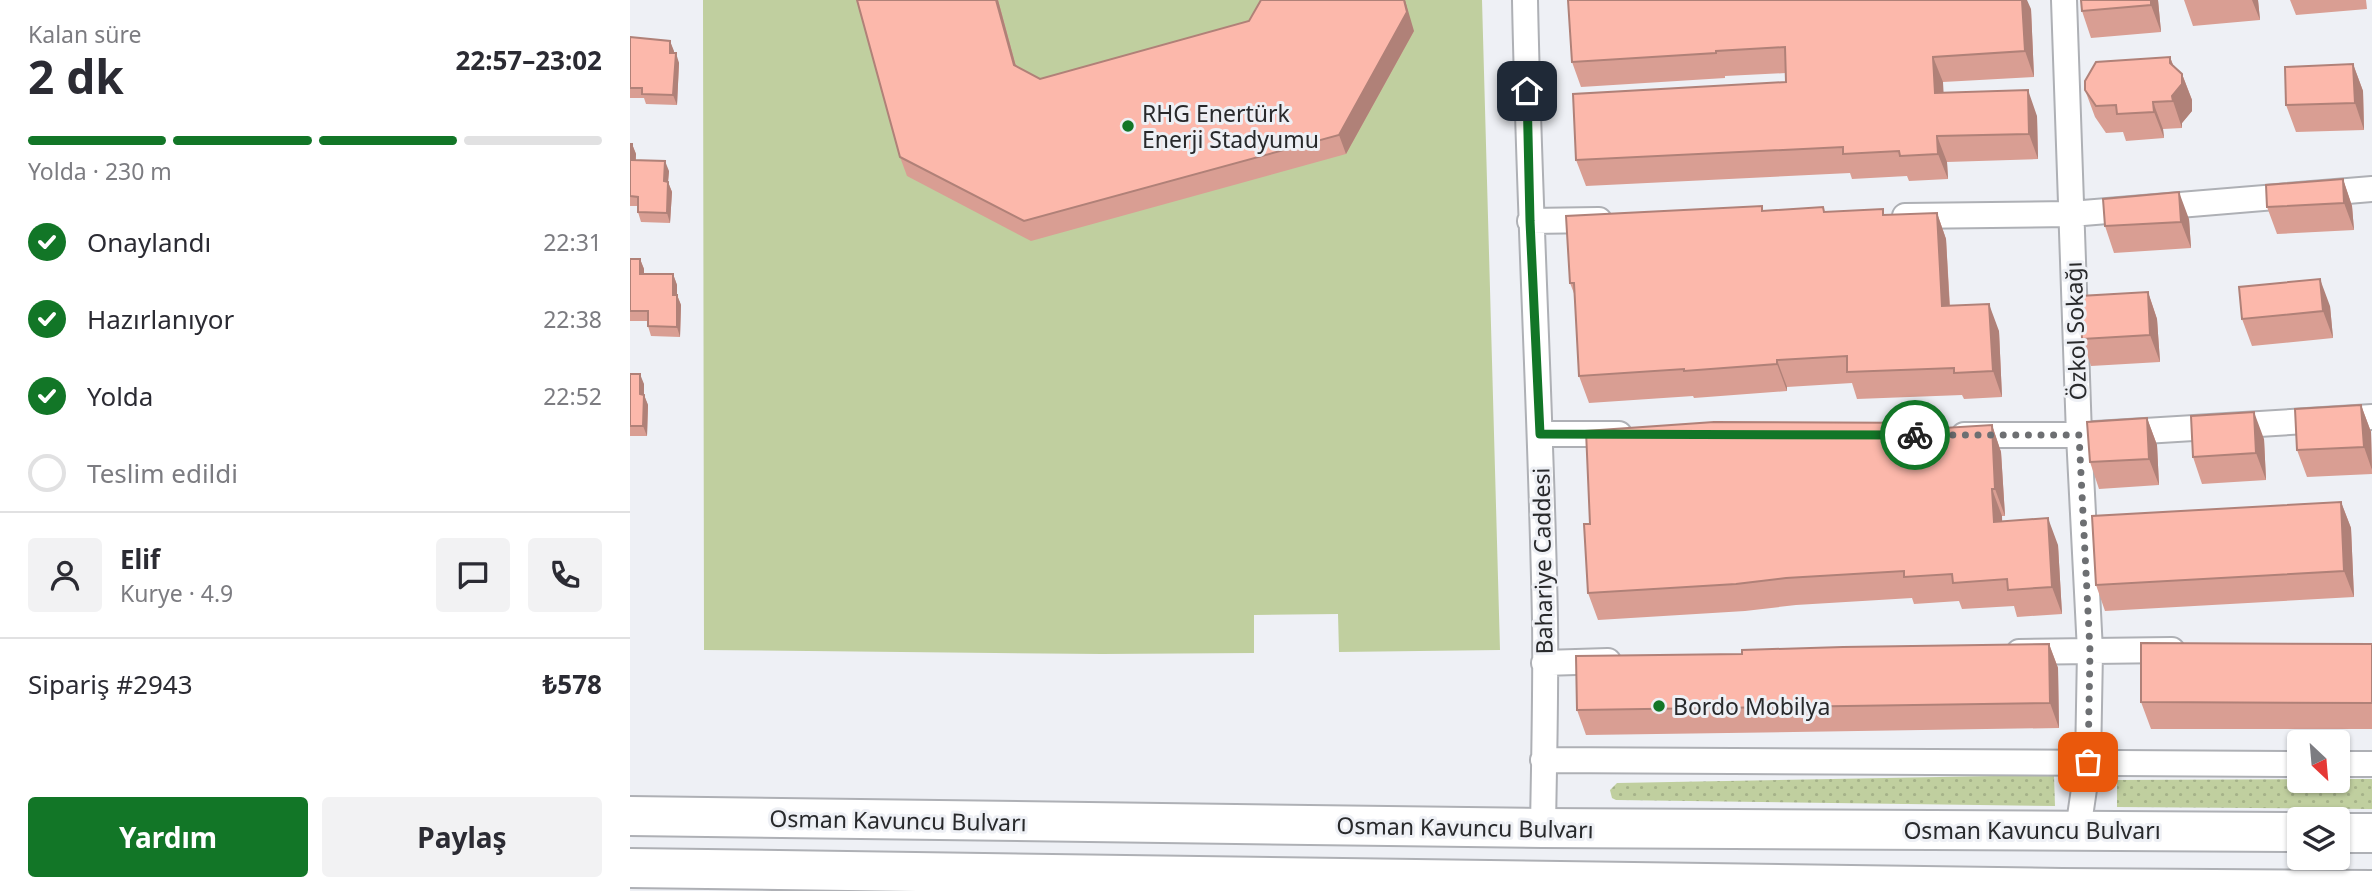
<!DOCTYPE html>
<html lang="tr">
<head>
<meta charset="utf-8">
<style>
  :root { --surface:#fff; --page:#f2f2f3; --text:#2b2b33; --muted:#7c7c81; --line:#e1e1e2; --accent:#127627 }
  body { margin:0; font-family:"Noto Sans",sans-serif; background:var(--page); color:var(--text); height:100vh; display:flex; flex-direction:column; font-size:26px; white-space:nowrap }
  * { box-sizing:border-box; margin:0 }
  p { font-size:23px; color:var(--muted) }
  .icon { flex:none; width:38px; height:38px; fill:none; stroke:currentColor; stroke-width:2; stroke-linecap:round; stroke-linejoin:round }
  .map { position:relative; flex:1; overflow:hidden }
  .panel { display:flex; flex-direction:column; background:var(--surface); width:630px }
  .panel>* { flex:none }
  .needle { width:46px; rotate:154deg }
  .fabs { position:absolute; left:1657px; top:730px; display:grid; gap:14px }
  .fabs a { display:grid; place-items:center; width:63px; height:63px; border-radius:7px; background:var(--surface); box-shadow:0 2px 5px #0004; font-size:35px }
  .pin { position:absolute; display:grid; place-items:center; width:60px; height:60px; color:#fff; margin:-30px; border-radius:14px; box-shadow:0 4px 10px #0006 }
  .courier { position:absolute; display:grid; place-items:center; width:70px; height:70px; margin:-35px; border:5px solid #127627; border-radius:50%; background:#fff; color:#222; box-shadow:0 2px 9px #0007 }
  .overview em { font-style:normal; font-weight:700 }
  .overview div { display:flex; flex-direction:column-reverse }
  .overview { display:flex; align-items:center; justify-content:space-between; height:119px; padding:0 28px }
  h1 { font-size:46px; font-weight:700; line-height:52px }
  .bar { display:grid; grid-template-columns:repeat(4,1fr); gap:10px 7px; align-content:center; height:84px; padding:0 28px }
  .bar i { height:9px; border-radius:5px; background:var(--line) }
  .bar .selected { background:var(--accent) }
  .bar p { grid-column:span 4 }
  .line { display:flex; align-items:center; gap:18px; padding:0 28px; border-top:2px solid var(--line) }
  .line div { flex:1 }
  .round { display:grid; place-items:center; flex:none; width:74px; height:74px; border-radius:7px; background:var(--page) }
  ol { padding:0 28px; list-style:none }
  li { display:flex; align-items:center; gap:21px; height:77px }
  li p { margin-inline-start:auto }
  li .icon { padding:7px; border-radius:50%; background:var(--accent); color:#fff; stroke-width:4 }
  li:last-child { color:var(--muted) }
  li i { width:38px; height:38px; border:4px solid var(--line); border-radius:50% }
  .action { display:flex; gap:14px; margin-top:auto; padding:14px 28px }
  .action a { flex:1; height:80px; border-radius:7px; background:var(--accent); color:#fff; font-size:28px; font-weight:700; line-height:80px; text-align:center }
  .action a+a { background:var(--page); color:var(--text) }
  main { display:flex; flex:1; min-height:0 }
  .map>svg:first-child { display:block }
</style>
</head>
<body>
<main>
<section class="panel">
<div class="overview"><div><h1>2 dk</h1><p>Kalan süre</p></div><em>22:57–23:02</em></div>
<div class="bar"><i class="selected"></i><i class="selected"></i><i class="selected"></i><i></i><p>Yolda · 230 m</p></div>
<ol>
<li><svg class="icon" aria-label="check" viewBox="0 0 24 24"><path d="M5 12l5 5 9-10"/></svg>Onaylandı<p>22:31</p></li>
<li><svg class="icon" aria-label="check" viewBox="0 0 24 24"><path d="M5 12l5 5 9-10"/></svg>Hazırlanıyor<p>22:38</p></li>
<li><svg class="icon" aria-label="check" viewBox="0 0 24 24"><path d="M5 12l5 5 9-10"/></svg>Yolda<p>22:52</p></li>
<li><i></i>Teslim edildi</li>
</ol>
<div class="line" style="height:126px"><a class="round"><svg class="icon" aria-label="person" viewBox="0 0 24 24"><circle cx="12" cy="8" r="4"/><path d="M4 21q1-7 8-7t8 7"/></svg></a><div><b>Elif</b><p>Kurye · 4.9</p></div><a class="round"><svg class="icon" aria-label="chat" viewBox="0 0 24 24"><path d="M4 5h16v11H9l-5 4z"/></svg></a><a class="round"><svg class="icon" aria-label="phone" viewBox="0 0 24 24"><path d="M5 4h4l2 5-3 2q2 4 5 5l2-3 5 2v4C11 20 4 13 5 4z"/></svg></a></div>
<div class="line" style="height:91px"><div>Sipariş #2943</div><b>₺578</b></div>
<div class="action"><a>Yardım</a><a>Paylaş</a></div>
</section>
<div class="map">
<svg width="1742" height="891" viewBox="0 0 1742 891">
  <defs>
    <pattern id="park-dots" width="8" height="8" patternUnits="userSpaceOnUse" patternTransform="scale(1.75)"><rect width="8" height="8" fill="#c0cf9f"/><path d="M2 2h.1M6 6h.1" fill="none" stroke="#a5b289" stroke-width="1.8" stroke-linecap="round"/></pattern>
  </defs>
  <rect width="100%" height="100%" fill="#eef0f5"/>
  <path fill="url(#park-dots)" d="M 1424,775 L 1425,806 L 986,800 L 982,798 L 980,790 L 987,783 Z
    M 1708,779 L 1742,779 L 1742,809 L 1487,807 L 1487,780 Z"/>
  <path fill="#c0cf9f" d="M 73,0 L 852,0 L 870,650 L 709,652 L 708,614 L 624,615 L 624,653 L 472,654 L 74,650 Z"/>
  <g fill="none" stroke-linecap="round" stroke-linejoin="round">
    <defs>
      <path id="minor" d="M 895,0 C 899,207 911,414 915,621 C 916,690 914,759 913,828
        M 1434,0 L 1449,435 L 1460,651 L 1458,762 L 1448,830
        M 1275,216 L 1441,214 L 1742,189
        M 900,221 L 969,220
        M 910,434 L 989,434
        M 1334,435 L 1449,435 L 1742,417
        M 1389,652 L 1542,650
        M 914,663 L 978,661
        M 913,760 L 1670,764
        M 1708,764 L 1742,764"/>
      <path id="trunk" d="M 0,816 L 913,828 L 1670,832
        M 1708,833 L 1742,833
        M 0,868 L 1432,888 L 1742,890"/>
    </defs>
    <use href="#minor" stroke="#aeb0b5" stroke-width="28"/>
    <use href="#trunk" stroke="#aeb0b5" stroke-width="42"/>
    <use href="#minor" stroke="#fff" stroke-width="24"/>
    <use href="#trunk" stroke="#fff" stroke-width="38"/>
  </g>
  <path fill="#d99e93" d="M 368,0 L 386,66 L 410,79 L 784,31 L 716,154 L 401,241 L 277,176 L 270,157 Z
    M 1451,0 L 1528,0 L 1531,32 L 1461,38 L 1452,11 Z
    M 1554,0 L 1628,0 L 1630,20 L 1563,26 Z
    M 1660,0 L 1736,0 L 1737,9 L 1666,15 Z
    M 1401,9 L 1404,77 L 1313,82 L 1313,93 L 1407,116 L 1408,159 L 1317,162 L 1318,179 L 1279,181 L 1277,176 L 1222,179 L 1220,173 L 956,186 L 946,160 L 1156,82 L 1156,73 L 1095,76 L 1095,78 L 951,87 L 942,62 Z
    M 0,37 L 40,41 L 44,53 L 49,63 L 47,105 L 16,104 L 14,98 L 0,98 Z
    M 1540,57 L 1543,65 L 1552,74 L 1562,100 L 1562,111 L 1552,123 L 1552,128 L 1533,129 L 1534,138 L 1496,141 L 1493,132 L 1476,133 L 1465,117 L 1455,90 Z
    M 1723,64 L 1733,91 L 1734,130 L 1666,132 L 1656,105 Z
    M 0,144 L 2,144 L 6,154 L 6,160 L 39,171 L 38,182 L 42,192 L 40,223 L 11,222 L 8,212 L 8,206 L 0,206 Z
    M 1713,179 L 1722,206 L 1724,230 L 1647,234 L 1637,207 Z
    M 1134,211 L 1195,212 L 1255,215 L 1307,213 L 1316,239 L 1320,306 L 1369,331 L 1372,397 L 1334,399 L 1332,395 L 1227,399 L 1222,383 L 1157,387 L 1157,391 L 1064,398 L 1063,396 L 959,403 L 949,376 L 945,296 L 940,283 Z
    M 1559,219 L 1561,248 L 1484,253 L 1475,226 Z
    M 0,259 L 10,259 L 14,269 L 14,274 L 43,274 L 47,285 L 47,295 L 51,305 L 50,337 L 21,336 L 18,326 L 18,321 L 0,321 Z
    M 1518,292 L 1527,319 L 1530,362 L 1461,366 L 1452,339 Z
    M 1700,306 L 1703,338 L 1622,346 L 1612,319 Z
    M 0,374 L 14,384 L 14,395 L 18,405 L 17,436 L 0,436 Z
    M 1731,405 L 1741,432 L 1742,474 L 1677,477 L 1667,450 Z
    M 1517,418 L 1527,445 L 1529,485 L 1469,489 L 1460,462 Z
    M 1314,423 L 1316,428 L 1362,425 L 1371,452 L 1375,516 L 1372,516 L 1372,521 L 1428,545 L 1432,614 L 1387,617 L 1384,606 L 1332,609 L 1329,601 L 1284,604 L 1282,598 L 1166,605 L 1115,611 L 968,620 L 958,593 L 960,524 Z
    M 1634,439 L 1636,480 L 1572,484 L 1563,457 Z
    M 1711,502 L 1721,528 L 1724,597 L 1475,611 L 1466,585 Z
    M 1419,644 L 1428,668 L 1429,728 L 956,735 L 947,710 L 1112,654 Z
    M 1742,644 L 1742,729 L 1521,729 L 1511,702 Z"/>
  <path fill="#b08178" d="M 366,0 L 368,0 L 391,85 L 384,65 Z
    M 774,0 L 775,0 L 784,31 L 716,154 L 709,135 Z
    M 1392,0 L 1397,0 L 1401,9 L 1404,77 L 1395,51 Z
    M 1521,0 L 1528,0 L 1531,32 L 1521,5 Z
    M 1622,0 L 1628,0 L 1630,20 Z
    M 40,41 L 44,51 L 43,63 L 40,53 Z
    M 46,53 L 49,63 L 47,105 L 43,95 Z
    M 1303,57 L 1313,82 L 1315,119 L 1305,93 Z
    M 1540,57 L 1550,84 L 1552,74 L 1562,100 L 1562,111 L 1552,123 L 1552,128 L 1543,101 Z
    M 1723,64 L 1733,91 L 1734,130 L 1725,103 Z
    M 1398,90 L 1407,116 L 1408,159 L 1399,134 Z
    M 1523,102 L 1533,129 L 1534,138 L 1524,112 Z
    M 1307,136 L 1317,162 L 1318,179 L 1308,154 Z
    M 2,144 L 6,154 L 5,170 L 2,160 Z
    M 35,161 L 39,171 L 38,182 L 42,192 L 40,223 L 37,213 L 34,181 Z
    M 1713,179 L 1722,206 L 1724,230 L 1714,203 Z
    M 1549,192 L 1559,219 L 1561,248 L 1551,222 Z
    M 1307,213 L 1316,239 L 1321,333 L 1312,306 Z
    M 10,259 L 14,269 L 14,284 L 10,274 Z
    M 43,274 L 47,285 L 47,305 L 43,295 Z
    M 1690,279 L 1700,306 L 1703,338 L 1693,311 Z
    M 1518,292 L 1527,319 L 1530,362 L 1520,335 Z
    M 47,295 L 51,305 L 50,337 L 47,327 Z
    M 1359,304 L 1369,331 L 1372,397 L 1363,371 Z
    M 1147,360 L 1157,387 L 1157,391 L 1147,364 Z
    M 10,374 L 14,384 L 14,404 L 10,394 Z
    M 14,395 L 18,405 L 17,436 L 13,426 Z
    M 1731,405 L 1741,432 L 1742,470 L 1734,447 Z
    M 1624,412 L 1634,439 L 1636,480 L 1626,453 Z
    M 1517,418 L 1527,445 L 1529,485 L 1519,459 Z
    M 1362,425 L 1371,452 L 1375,516 L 1365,489 Z
    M 1362,489 L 1372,516 L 1373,548 L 1364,522 Z
    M 1711,502 L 1721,528 L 1724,597 L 1714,571 Z
    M 1418,518 L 1428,545 L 1432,614 L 1422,587 Z
    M 1419,644 L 1428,668 L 1429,728 L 1420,703 Z"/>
  <path fill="#fcb8ab" stroke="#b08178" stroke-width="2" d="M 227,0 L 366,0 L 384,65 L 410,79 L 619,21 L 631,0 L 774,0 L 777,12 L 709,135 L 394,221 L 270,157 Z
    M 938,0 L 1392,0 L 1395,51 L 1303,57 L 1305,93 L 1398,90 L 1399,134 L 1307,136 L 1308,154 L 1270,156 L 1269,151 L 1213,154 L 1213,147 L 946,160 L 943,94 L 1156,82 L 1155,47 L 1086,51 L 1086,53 L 942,62 Z
    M 1451,0 L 1521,0 L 1521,5 L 1452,11 Z
    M 0,37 L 40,41 L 40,53 L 46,53 L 43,95 L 12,94 L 12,88 L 0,88 Z
    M 1540,57 L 1540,63 L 1552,74 L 1552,84 L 1542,96 L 1543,101 L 1523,102 L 1524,112 L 1487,114 L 1486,105 L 1466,106 L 1455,90 L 1455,81 L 1466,62 Z
    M 1723,64 L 1725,103 L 1656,105 L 1655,67 Z
    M 0,144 L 2,144 L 2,160 L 35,161 L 34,181 L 38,182 L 37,213 L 8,212 L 8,197 L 0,196 Z
    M 1713,179 L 1714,203 L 1637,207 L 1636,185 Z
    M 1549,192 L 1551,222 L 1475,226 L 1473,199 Z
    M 1132,206 L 1132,211 L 1193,207 L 1194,212 L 1253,209 L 1253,215 L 1307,213 L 1312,306 L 1359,304 L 1363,371 L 1324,373 L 1324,368 L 1217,372 L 1217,356 L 1147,360 L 1147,364 L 1054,371 L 1054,369 L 949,376 L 944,283 L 940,283 L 936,216 Z
    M 0,259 L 10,259 L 10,274 L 43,274 L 43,295 L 47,295 L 47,327 L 18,326 L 18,311 L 0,311 Z
    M 1690,279 L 1693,311 L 1612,319 L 1609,287 Z
    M 1518,292 L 1520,335 L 1452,339 L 1450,296 Z
    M 0,374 L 10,374 L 10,394 L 14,395 L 13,426 L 0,426 Z
    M 1731,405 L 1734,447 L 1667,450 L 1665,409 Z
    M 1624,412 L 1626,453 L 1563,457 L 1561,416 Z
    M 1517,418 L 1519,459 L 1460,462 L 1457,422 Z
    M 1084,422 L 1314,423 L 1314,428 L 1362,425 L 1365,489 L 1362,489 L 1364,522 L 1418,518 L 1422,587 L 1378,590 L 1377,579 L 1323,583 L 1322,574 L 1274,577 L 1274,571 L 1156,578 L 1106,584 L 958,593 L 954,524 L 960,524 L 956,431 Z
    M 1711,502 L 1714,571 L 1466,585 L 1462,516 Z
    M 1511,643 L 1742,644 L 1742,703 L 1511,702 Z
    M 1419,644 L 1420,703 L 947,710 L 946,656 L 1112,654 L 1112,650 L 1213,647 Z"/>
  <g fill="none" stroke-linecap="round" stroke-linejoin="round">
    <path stroke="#6d6f72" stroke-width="7" stroke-dasharray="0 12.6" d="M 1285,435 L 1449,435 L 1460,651 L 1458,762"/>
    <path stroke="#127627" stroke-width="9" d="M 897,91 L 900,221 L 910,434 L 1285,435"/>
  </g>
  <g fill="#127627" stroke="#eef0f5" stroke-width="2.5">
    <circle cx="498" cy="126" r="7"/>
    <circle cx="1029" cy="706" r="7"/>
  </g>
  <g text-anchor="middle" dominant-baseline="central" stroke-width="6" stroke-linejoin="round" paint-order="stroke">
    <g font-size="23" fill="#28292b" stroke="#eef0f5" text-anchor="start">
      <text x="512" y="113">RHG Enertürk<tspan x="512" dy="26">Enerji Stadyumu</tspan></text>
      <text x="1043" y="706">Bordo Mobilya</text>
    </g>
    <g font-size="23" fill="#28292b" stroke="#eef0f5">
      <text transform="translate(1445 331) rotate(-92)">Özkol Sokağı</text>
      <text transform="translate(912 561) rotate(-91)">Bahariye Caddesi</text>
      <text transform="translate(268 820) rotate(1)">Osman Kavuncu Bulvarı</text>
      <text transform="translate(835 827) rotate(1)">Osman Kavuncu Bulvarı</text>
      <text x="1402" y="830">Osman Kavuncu Bulvarı</text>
    </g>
  </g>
</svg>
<div class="fabs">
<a><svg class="needle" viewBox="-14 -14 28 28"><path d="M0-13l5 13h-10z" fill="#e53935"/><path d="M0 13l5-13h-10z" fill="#7c7c81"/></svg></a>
<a><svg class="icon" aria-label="layers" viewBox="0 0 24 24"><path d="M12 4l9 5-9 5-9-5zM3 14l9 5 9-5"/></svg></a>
</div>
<div class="pin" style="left:1458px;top:762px;background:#ea580c"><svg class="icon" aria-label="bag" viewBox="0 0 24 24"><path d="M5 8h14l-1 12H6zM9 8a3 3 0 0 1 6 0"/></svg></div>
<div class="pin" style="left:897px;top:91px;background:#1f2937"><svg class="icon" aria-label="home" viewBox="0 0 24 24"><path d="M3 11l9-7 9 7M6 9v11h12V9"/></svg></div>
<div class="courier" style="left:1285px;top:435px"><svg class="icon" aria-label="bike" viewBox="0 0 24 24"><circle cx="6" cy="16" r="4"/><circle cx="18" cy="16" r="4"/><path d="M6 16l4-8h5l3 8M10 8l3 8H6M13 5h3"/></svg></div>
</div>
</main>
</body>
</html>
